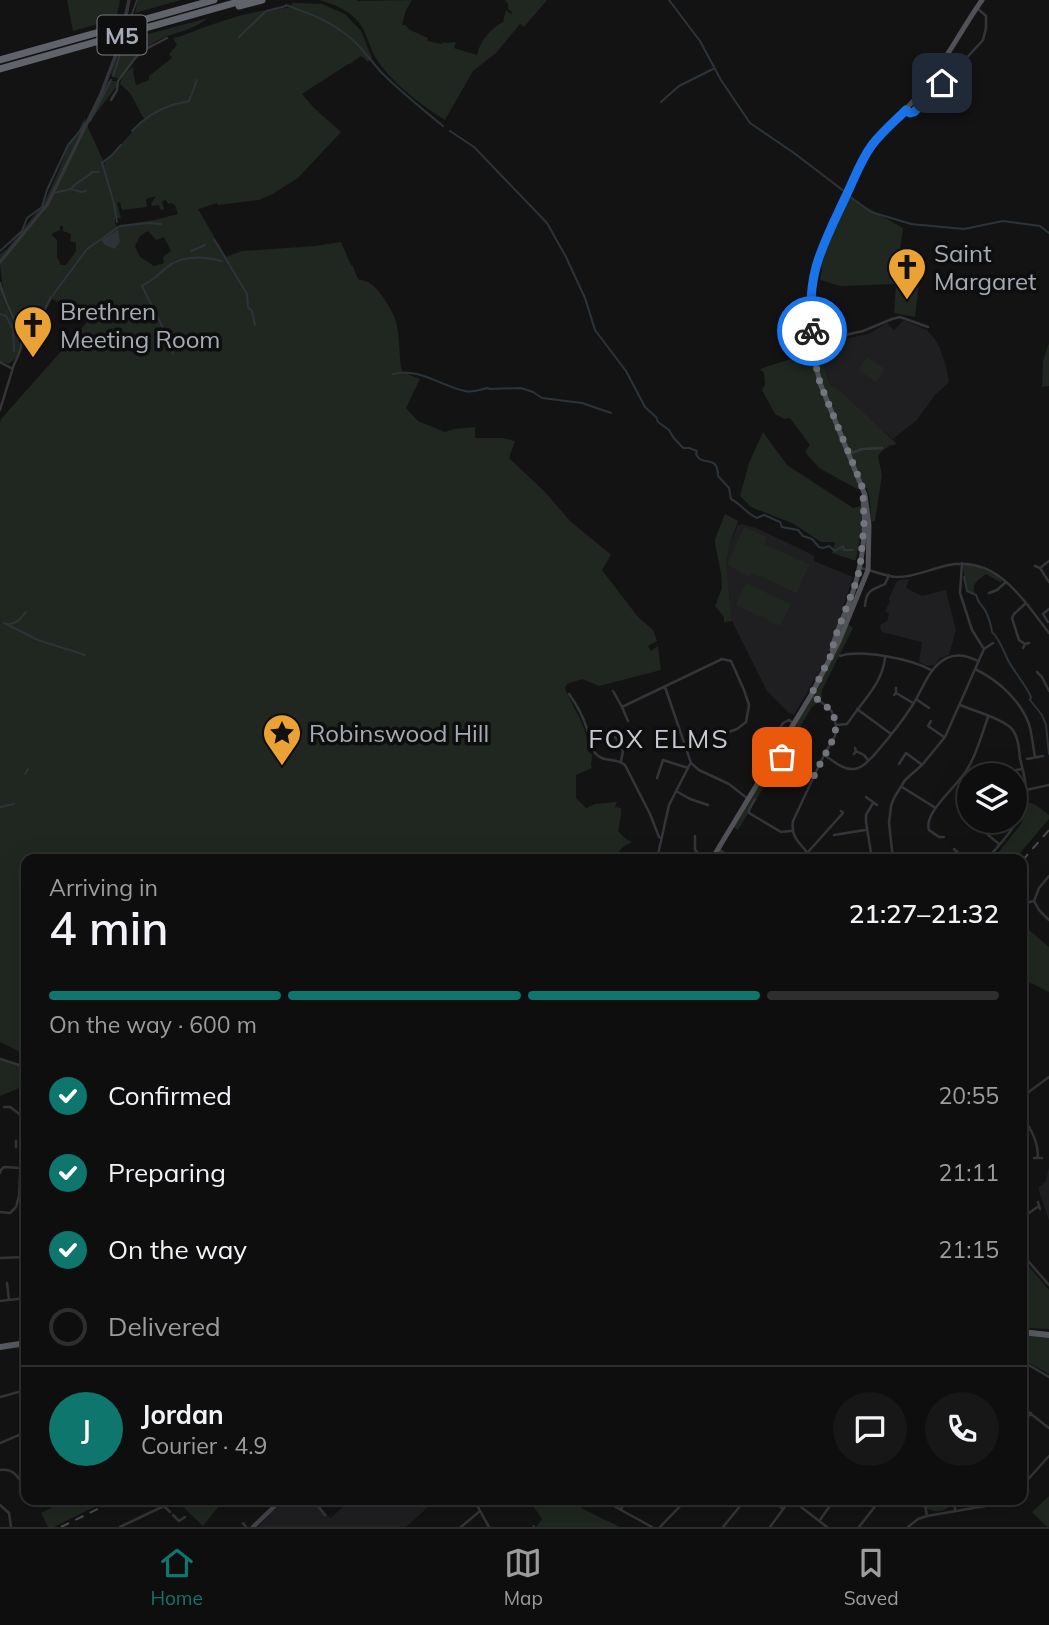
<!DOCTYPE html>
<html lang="en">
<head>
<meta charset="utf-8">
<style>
  :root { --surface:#0e0e0f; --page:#171718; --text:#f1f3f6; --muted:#9b9c9e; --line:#2e2e2f; --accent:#0f766e }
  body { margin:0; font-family:Mulish,sans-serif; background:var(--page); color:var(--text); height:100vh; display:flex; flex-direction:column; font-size:26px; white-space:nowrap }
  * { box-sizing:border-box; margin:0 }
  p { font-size:23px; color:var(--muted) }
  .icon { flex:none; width:38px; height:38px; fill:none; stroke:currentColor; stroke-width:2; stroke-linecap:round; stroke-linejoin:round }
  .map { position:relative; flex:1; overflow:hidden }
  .drawer { position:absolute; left:21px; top:854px; width:1006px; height:651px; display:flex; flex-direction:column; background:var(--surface); border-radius:14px; box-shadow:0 7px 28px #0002,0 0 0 2px var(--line) }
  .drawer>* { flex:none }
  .controls { position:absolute; left:957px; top:763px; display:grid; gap:14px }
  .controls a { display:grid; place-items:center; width:70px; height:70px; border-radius:50%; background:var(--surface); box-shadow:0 7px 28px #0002,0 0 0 2px var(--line); font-size:35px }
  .pin { position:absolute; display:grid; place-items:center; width:60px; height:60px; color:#fff; margin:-30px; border-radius:14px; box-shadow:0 4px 10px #0006 }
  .courier { position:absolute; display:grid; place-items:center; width:70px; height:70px; margin:-35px; border:5px solid #1a73e8; border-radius:50%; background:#fff; color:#222; box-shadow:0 2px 9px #0007 }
  .summary em { font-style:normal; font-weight:600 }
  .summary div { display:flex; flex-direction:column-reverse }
  .summary { display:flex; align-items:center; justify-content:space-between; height:119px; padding:0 28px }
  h1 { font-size:46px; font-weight:600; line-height:52px }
  .bar { display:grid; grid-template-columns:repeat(4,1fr); gap:10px 7px; align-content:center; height:84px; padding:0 28px }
  .bar i { height:9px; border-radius:5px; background:var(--line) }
  .bar .selected { background:var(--accent) }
  .bar p { grid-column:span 4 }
  .line { display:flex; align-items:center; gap:18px; padding:0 28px; border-top:2px solid var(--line) }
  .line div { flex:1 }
  .round { display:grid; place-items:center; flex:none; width:74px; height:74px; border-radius:37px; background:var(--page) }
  ol { padding:0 28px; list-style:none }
  li { display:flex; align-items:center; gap:21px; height:77px }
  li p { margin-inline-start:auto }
  li .icon { padding:7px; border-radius:50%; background:var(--accent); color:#fff; stroke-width:4 }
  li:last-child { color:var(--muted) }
  li i { width:38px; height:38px; border:4px solid var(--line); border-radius:50% }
  .tabs { display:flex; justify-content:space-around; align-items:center; height:98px; border-top:2px solid var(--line); background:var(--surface); font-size:19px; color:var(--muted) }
  .tabs a { display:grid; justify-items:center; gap:4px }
  .tabs .selected { color:var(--accent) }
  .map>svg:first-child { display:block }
</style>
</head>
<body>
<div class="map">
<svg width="1049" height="1527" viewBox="0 0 1049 1527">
  <rect width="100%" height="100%" fill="#131314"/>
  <path fill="#1f1f21" d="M 904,320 L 927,330 L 934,338 L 939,346 L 946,366 L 949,382 L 934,396 L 917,420 L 893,439 L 860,412 L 837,388 L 830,385 L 825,370 L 821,344 L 868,334 L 887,323 L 894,330 Z
    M 742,524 L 756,528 L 807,552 L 814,556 L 814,561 L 853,577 L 826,660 L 794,715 L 788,712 L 767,691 L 732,621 L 726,564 L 730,544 L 738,525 Z
    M 909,579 L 906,588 L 922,596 L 946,590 L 956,630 L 949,655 L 940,658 L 935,665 L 927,666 L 919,662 L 922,642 L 882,632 L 880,627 L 881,624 L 887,621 L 889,614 L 885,611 L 890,601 L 889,598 L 896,583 L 899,580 Z
    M 1049,1167 L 1049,1221 L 1038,1188 L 1046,1181 Z
    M 286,1500 L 315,1500 L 330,1518 L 352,1500 L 436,1500 L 406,1527 L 258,1527 L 271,1513 Z"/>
  <path fill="#1f2720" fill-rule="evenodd" d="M 67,0 L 120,0 L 116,19 L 73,31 Z
    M 138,0 L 181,0 L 135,13 Z
    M 319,0 L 357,0 L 358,1 L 412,0 L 406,10 L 402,25 L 405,25 L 410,30 L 428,38 L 427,41 L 442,44 L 443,42 L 445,43 L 456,42 L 454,48 L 477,55 C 480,41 490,29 503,22 L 506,10 L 511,14 L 512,12 L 508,9 L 508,4 L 505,0 L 547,0 L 524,27 L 520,24 L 496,53 L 473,71 L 445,120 C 421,105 396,86 379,63 C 371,52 369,40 363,29 C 355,13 335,4 319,0 Z
    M 293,3 L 322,4 L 345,14 L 361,31 L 372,58 L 368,62 L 361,56 L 350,64 L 348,64 L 302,94 L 315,109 L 341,132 L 298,178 L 271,195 L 259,200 L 218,205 L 217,203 L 198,209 L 226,257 L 242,251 L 315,246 L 341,242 L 351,265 L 353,266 C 360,288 358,275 371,284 C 378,288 391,308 394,316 C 401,333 398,354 402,372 L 420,379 L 406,408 L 418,421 L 445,432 L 454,429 L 475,427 L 475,438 L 503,438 L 515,441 L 509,458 L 545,492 L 571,522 L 609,553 L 611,555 L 602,570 L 638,617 L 653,630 L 657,641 L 648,646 L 651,651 L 658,646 L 661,670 L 599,686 L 582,679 L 567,684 L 565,688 C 573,710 589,727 588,751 L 592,755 L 591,765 L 592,768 L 576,775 L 576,798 L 586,808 L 595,804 L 617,802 L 615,807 L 621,808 L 621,815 L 618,831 L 626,839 L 632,842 L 623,847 L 612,859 L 26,859 L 26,1055 L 0,1042 L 0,424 L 1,419 L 88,321 L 67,306 L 52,299 L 33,334 L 23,338 L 3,291 L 0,263 L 44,212 L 108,81 L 116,81 L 117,86 L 87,125 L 105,165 L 105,162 L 144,119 L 130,93 L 120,84 C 122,77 127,70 134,67 L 133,72 L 136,85 L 149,80 L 149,76 L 172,58 L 169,54 L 177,45 L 173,38 C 187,35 198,29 211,25 C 235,16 263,9 288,8 ZM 156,196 L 151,204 L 152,206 L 159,205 L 161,210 L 164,209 L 162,201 L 166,200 L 168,204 L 171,203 L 175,205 L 178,214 L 154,220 L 121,225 L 119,228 L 115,224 L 115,209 L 117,218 L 121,218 L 117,203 L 120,202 L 122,210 L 147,207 L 146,199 ZM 60,226 L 63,226 L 63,231 L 71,234 L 70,241 L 76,243 L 76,251 L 66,265 L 61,265 L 57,257 L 57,240 L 52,235 L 53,233 L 60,230 ZM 148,231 L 156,240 L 164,237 L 171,251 L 163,257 L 164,263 L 154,266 L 140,257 L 135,246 L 140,236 Z
    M 208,18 C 193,30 180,31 163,38 C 143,46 132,61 119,78 L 115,78 L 111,74 L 122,41 Z
    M 85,118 L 86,120 L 46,204 L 0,260 L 0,254 L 7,249 L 44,203 L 60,168 L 68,145 L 78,132 Z
    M 849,197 L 903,228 L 897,273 L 920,276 L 915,317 L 894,313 L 896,284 L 840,286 L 820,280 L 822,270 L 821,269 L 828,244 Z
    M 0,287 C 1,293 3,298 5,303 C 13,323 31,348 9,364 L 0,361 Z
    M 821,341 L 825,370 L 830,385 L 837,388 L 897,444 L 889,446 L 881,452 L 878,456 L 882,475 L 875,521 L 871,522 L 870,501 L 867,488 L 859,490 L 819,468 L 805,452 L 810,445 L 790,418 L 784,419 L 775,414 L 762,390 L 765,384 L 764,373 L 760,369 L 809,353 L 808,344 Z
    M 1049,343 L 1049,386 L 1042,387 L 1043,361 Z
    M 867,357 L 885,369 L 876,382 L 858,370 Z
    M 763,432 L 787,465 L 853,508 L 861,506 L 861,532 L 856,560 L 853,560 L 832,553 L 835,542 L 821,542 L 794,524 L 751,507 L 740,496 L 749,463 Z
    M 725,514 L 738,521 L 730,544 L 726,564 L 732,621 L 724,622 L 724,617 L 715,606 L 722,588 L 721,573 L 715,544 L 715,539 Z
    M 744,527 L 767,537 L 764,544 L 809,564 L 797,593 L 752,573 L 750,577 L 727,565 Z
    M 962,563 C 977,565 990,571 1001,580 L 1002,583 L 986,574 C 979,580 969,584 976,595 L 967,591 Z
    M 746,583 L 791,604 L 780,626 L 736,605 Z
    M 847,623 L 853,628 L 822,690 L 821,700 L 812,707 L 738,830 L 732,826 L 811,695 Z
    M 1028,802 C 1037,804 1042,810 1049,815 L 1049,819 L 1015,859 L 993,859 L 1021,824 Z
    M 1022,924 L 1049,947 L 1049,992 L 1029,982 L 1022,985 Z
    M 0,1059 L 26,1067 L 26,1080 L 17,1089 L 0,1096 Z
    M 1022,1258 L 1049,1290 L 1049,1329 L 1022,1328 Z
    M 1022,1335 L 1049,1337 L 1049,1374 L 1022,1359 Z
    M 1049,1496 L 1049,1527 L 1047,1527 L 1032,1512 Z
    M 66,1500 L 108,1500 L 54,1527 L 48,1527 L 41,1513 Z
    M 176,1500 L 222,1500 L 223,1501 L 203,1526 Z
    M 529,1500 L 574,1500 L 583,1509 L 620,1527 L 536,1527 L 542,1519 Z
    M 925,1500 L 952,1500 C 951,1512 935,1514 926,1508 Z"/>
  <path fill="#2c343a" d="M 118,230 L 120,242 L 115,249 L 105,245 L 101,240 Z"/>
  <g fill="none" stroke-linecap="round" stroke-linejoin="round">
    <path stroke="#2c343a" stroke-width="2" d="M 669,0 L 700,41 L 721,80 L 750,123 L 794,153 L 845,192
      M 286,5 C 305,12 323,18 340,30 C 358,41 368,58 382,73 C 401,92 422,109 443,126
      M 131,17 L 137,0
      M 239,37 L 266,11 L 286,6
      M 113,76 L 125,39
      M 661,102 L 679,86 L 713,69
      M 90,121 L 111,80
      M 132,131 C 143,119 157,110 172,105 C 178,103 184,103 189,101 L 197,80
      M 450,131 L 474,147 L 547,223 L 566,257 L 585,298 L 595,330 L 626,371 L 645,407 L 656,417 L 658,422 L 669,430 L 673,437 L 683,448 L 689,448 L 697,451 L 696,454 C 702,468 718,453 718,476 L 729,488 L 731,499 C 741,504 747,514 757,518 L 764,515 L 780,522 L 782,527 L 798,530 L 803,536 L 812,539 L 819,547 L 823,548 L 829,546 L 835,551 L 843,546 L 844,550 L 853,550
      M 71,189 C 77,181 86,179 92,172 L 99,172
      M 54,193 L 71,189 L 81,192 L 86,191
      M 849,196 L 871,212 L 911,224 L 964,229 L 1003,221 L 1040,226 L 1049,233
      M 117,222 L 114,203 L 102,163 L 112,155 L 121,145
      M 214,240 L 217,244 L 247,294 L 248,307 L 252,311 L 255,325
      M 0,251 L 22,231 L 27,218 L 42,207 L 47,190 L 68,145 L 81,130 L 84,123
      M 191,251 L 205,245
      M 143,285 C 152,281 158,275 166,268 C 181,255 203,256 222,261
      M 142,286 L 163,328 L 173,354
      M 53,295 L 87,249 L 120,226 L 148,223 L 161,224
      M 0,314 L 6,316 L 13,329 L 14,351
      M 30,338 L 51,297
      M 393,374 C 418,367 441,386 465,391 C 472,393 480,390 487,388 L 490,389 L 521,388 L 533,392 L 542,398 L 582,403 L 611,413
      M 964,577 L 967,591 L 976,595 C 978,603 981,604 985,610 C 989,618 991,624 992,632 C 1000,639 1004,653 1009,662 C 1016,674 1025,684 1031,697 L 1030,700 L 1042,715 L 1046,725 L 1049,754
      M 4,623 L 38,640 L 85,655
      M 8,624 C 16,625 21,618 26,612
      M 25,774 L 28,769
      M 0,807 L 14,804
      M 533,1527 L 534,1526"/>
    <path stroke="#343539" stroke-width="2.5" d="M 111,100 L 117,90 L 118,81 L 136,57 L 144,50 L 167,38
      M 906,109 L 910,113 L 914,112 L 962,63 L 983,40 L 986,28 L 986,16 L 977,8
      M 0,283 C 3,302 23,330 21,346 C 20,355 13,364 12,371 L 0,410
      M 814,342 L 863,331 L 892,319 L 900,317 L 928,327
      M 0,362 L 11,368
      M 849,454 L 862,449 L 882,448
      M 962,563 L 960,593 L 972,630 L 984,649
      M 1035,566 L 1040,568 L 1049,561
      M 860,568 C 872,570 884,576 896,577 C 914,578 932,568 949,565 C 998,556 1023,600 1049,633
      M 1040,568 L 1049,582
      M 989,593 L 997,590 L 1006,582
      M 865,606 C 866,589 873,590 885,584 L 889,575
      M 1048,622 L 1043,614 L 1049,609
      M 1025,644 L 1019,640 L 1012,618 L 1014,614 L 1026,603
      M 1023,648 L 1025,644 L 1029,643
      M 840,656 C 862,649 911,659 931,670
      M 975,669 C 998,680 1020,700 1029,724 C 1032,734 1033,747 1035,757
      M 1037,672 L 1042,677 L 1049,691
      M 665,687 L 691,763 L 699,770 L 729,784 L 748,799
      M 613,691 L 622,707
      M 896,693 L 913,703
      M 569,694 C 577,705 583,716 587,729 C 590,737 589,747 596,754 C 604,763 616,757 625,765 L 650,814 L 659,837 L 661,838
      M 811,695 L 828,707 L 832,712 L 836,725 L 835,736 L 824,755 L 793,821 C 790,841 804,844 811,859
      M 894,695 L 896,693 L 896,688
      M 916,699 L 929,708
      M 960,705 C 974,711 998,717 1010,727 C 1018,734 1019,748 1020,758 C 1022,768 1026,779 1026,790 C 1025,820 1005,838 987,859
      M 857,709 L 891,734
      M 628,721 L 622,707 L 722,659 L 731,661 L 744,690 L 749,705 L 746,722 L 737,729 L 685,748
      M 931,721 L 928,726 L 944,737
      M 836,725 L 847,724 L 850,720 C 864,699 882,684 885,658
      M 615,737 L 623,751 L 621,761
      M 793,737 L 783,754 L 782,757 L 814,775
      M 856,751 L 864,755 L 868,760
      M 854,754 L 856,751 L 855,748
      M 824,755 C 832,760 843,770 853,769 C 862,769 869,760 875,754 C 888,739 901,723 912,706 C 922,691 929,666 947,658 C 957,653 968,656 978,661
      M 1027,759 L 1043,756
      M 899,764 L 906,753 L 921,764
      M 761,765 C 765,759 766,751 771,746 L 771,743 L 783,723 L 789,720 L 793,723
      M 1000,775 L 1004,772 L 1022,769
      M 657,778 L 663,760 L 688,768
      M 902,787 L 934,807
      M 1026,790 L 1049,785
      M 676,791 L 690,799 L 708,805
      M 866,797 L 877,805
      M 755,799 L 749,810 L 749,813 L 781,832 L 791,831
      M 980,821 C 981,831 992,838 999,844
      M 834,835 L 865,830
      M 695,836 L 695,850 L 704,859
      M 944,837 L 939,837 L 929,830 C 923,812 959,785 968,768 C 977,753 982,734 988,717
      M 718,849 L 734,859
      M 954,849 L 965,859
      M 808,852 L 843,813 L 841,811
      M 913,858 L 924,857 L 925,859
      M 657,859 L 669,805 L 690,764
      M 872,859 L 866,822 L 866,815 L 873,803
      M 893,859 L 889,823 L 891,806 L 894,798 L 905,780 L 922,765 L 945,737 L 984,649 L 993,643
      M 950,859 L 956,852
      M 1049,876 L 1039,888 L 1034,901 L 1039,910 L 1049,920
      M 1022,907 L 1026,903 L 1034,901
      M 0,1059 L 26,1067
      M 1022,1097 L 1049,1077
      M 4,1107 L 10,1107 L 26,1119
      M 1022,1117 C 1032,1130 1038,1142 1038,1158
      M 16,1147 L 16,1141
      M 1034,1158 L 1042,1158
      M 0,1173 L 1,1170 L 4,1167 L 20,1168
      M 23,1202 L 26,1202
      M 1038,1202 L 1040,1209
      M 0,1212 L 10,1213 L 16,1207 L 19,1196 L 22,1137 L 26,1130
      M 21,1232 L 26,1232
      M 1022,1232 L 1026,1215 L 1039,1206
      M 1022,1254 L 1049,1285
      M 0,1258 L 26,1257
      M 7,1283 L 9,1300
      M 0,1301 L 26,1298
      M 1022,1361 L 1049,1377
      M 0,1397 L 26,1390
      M 1022,1407 L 1049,1428
      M 1022,1424 L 1031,1413
      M 23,1433 L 26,1440
      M 0,1443 L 26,1432
      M 0,1470 C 16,1468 20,1480 26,1492
      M 1022,1486 L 1049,1456
      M 313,1500 L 325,1515
      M 474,1500 L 489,1527
      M 603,1500 L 652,1527
      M 761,1500 L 767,1504 L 771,1500 L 783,1509
      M 792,1500 L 827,1527
      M 924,1500 L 927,1516
      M 954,1500 L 955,1510
      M 0,1505 L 9,1513 L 11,1527
      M 317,1505 L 323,1501
      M 164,1506 L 167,1500
      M 478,1507 L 490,1500
      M 621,1509 L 627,1500
      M 173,1515 L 179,1521 L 185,1517
      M 820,1520 L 834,1500
      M 243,1523 L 246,1527
      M 120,1527 L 164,1506 L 170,1512
      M 461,1527 L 480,1511
      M 660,1527 L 686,1500
      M 723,1527 L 745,1500
      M 770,1527 L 790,1500
      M 859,1527 L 880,1500
      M 908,1527 L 918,1519 L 927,1516 L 991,1505 L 1004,1500"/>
    <path stroke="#343539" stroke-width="3.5" d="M 127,10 L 129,0
      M 0,262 L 47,205 L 101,94 L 115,57"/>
    <path stroke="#424449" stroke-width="4.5" d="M 253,1527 L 281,1500"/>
    <path stroke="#505258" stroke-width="5" d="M 832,650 C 835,633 843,619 849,603 C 861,571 867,535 863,500
      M 712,859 L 811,695 L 839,641 L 868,570 L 869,525 L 865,495 L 820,383 L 814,357 L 810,305 L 812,279 L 818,259 L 866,154 C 882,131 903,114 921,92 C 944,64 961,30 982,0"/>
    <path stroke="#585a61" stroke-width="6" d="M 1022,1332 L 1049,1335
      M 0,1347 L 26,1343"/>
    <path stroke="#60636a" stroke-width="7" d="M 239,6 L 262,0
      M 0,60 L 214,0
      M 0,69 L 245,0"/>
    <path stroke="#4b4d52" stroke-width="2" stroke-dasharray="9 7" stroke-linecap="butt" d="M 1022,861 L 1049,830
      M 61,1527 L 116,1500"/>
    <path stroke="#343539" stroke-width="3.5" d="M 115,57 L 127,10"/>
  </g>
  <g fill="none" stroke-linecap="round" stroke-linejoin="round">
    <path stroke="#72767c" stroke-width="7" stroke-dasharray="0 12.6" d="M 782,757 L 814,776 C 830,741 855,721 811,695 L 832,653 L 834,640 L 855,585 L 860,568 L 864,525 L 863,490 L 861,483 L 820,383 L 814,357 L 812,331"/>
    <path stroke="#1a73e8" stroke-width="9" d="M 812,331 C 806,274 822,247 845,198 C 854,180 860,161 872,145 C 882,132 895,121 906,110 L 910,113 L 914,112 L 942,83"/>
  </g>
  <defs>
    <symbol id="church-pin" viewBox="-11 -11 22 30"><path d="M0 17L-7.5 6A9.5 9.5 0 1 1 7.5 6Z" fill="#eba234" stroke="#0e0e0f"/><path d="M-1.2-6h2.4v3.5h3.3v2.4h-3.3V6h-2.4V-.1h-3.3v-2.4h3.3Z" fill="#111"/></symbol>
    <symbol id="sight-pin" viewBox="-11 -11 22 30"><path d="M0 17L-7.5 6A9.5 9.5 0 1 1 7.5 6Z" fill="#eba234" stroke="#0e0e0f"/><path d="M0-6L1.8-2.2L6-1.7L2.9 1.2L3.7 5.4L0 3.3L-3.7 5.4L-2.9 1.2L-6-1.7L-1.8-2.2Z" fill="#111"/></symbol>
  </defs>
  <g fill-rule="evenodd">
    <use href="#church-pin" x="885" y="245" width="44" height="60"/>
    <use href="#church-pin" x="11" y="303" width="44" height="60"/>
    <use href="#sight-pin" x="260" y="711" width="44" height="60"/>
  </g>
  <g text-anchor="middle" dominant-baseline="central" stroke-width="7" stroke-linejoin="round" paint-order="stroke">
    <rect fill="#0e0e0f" stroke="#787c82" stroke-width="2" x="97.5" y="15.5" width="49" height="39" rx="5"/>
    <g font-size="23" font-weight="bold" fill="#a5abb4">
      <text x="122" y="35">M5</text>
    </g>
    <g font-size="24" fill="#a5abb4" stroke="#0e0e0f" text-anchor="start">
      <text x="934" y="253">Saint<tspan x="934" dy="28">Margaret</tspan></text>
      <text x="60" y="311">Brethren<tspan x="60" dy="28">Meeting Room</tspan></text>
      <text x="309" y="733">Robinswood Hill</text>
    </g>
    <g font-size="26" letter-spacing="2" fill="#c6c9d1" stroke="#0e0e0f">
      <text x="659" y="738">FOX ELMS</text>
    </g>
  </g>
</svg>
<div class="controls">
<a><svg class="icon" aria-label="layers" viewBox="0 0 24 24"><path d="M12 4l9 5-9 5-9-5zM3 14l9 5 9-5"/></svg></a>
</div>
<div class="pin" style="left:782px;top:757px;background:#ea580c"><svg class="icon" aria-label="bag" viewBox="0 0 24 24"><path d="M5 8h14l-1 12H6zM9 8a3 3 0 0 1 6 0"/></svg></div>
<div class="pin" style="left:942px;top:83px;background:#1f2937"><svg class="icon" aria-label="home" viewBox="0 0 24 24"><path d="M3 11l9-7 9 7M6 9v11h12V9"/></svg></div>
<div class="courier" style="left:812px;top:331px"><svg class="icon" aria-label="bike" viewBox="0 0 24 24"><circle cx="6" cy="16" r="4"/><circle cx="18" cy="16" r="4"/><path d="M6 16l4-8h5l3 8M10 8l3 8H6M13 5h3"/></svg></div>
<section class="drawer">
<div class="summary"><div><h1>4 min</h1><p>Arriving in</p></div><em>21:27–21:32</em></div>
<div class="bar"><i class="selected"></i><i class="selected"></i><i class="selected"></i><i></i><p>On the way · 600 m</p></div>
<ol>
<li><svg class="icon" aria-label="check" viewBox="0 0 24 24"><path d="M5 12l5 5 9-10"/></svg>Confirmed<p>20:55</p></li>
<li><svg class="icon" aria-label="check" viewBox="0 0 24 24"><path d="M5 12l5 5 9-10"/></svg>Preparing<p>21:11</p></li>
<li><svg class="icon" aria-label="check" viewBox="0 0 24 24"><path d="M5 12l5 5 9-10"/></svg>On the way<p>21:15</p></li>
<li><i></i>Delivered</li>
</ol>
<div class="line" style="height:126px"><b class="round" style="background:var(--accent);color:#fff">J</b><div><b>Jordan</b><p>Courier · 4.9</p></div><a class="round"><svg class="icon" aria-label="chat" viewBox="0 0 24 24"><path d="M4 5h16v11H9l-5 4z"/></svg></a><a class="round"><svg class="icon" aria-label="phone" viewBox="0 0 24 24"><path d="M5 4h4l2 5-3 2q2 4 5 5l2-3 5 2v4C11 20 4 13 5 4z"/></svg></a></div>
</section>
</div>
<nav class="tabs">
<a class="selected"><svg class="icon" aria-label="home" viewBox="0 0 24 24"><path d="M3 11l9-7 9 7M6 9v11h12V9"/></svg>Home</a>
<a><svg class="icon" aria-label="map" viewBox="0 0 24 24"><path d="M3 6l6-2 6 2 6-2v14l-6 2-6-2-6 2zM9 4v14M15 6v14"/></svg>Map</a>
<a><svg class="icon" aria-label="saved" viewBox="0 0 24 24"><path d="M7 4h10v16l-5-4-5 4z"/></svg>Saved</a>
</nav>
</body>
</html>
